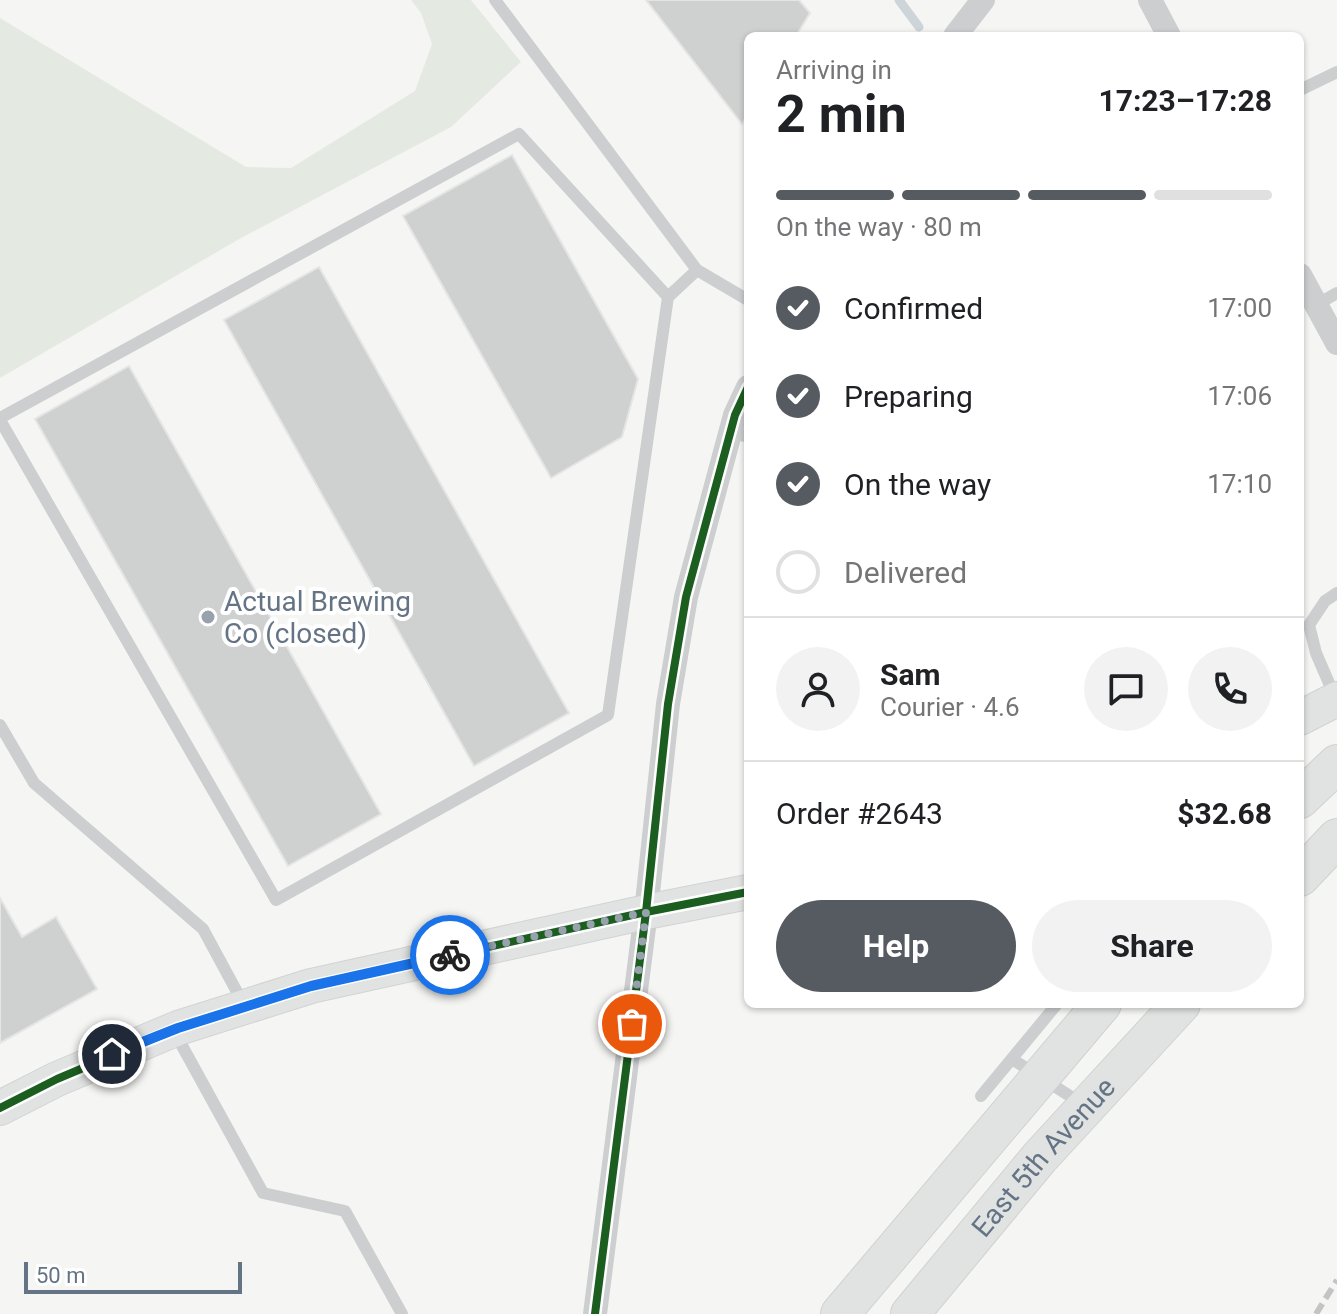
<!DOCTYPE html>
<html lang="en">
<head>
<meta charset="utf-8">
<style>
  :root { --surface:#fff; --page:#f2f2f2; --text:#202124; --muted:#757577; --line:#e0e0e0; --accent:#565b61 }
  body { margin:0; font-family:Roboto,sans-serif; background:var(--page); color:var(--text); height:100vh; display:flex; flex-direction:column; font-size:30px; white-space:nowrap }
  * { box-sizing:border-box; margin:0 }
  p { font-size:26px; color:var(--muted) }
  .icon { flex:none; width:44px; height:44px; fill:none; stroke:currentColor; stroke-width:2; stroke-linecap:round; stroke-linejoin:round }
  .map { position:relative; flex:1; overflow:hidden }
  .drawer { position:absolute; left:744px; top:32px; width:560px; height:976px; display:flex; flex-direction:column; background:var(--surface); border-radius:12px; box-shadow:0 2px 6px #0004 }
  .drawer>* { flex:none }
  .scale { position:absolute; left:24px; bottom:20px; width:218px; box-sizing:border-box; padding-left:8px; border:4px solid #647485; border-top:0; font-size:22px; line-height:28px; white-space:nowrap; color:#647485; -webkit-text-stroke:6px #fff; paint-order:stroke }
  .pin { position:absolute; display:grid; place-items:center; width:68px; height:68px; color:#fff; margin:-34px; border:4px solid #fff; border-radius:50%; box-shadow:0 2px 8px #0007 }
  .courier { position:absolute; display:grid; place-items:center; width:80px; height:80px; margin:-40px; border:6px solid #1a73e8; border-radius:50%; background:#fff; color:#222; box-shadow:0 2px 10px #0007 }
  .summary em { font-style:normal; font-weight:700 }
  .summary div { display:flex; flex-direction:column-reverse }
  .summary { display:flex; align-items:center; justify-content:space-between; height:136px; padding:0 32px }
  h1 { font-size:52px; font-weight:700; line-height:60px }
  .bar { display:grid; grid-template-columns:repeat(4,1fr); gap:12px 8px; align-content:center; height:96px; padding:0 32px }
  .bar i { height:10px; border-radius:6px; background:var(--line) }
  .bar .current { background:var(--accent) }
  .bar p { grid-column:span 4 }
  .line { display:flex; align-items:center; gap:20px; padding:0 32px; border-top:2px solid var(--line) }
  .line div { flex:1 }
  .round { display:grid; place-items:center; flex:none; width:84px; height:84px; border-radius:42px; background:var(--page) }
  ol { padding:0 32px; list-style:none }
  li { display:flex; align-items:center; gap:24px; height:88px }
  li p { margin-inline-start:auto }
  li .icon { padding:8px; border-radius:50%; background:var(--accent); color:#fff; stroke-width:4 }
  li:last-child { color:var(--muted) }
  li i { width:44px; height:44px; border:4px solid var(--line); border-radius:50% }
  .cta { display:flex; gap:16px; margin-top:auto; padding:16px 32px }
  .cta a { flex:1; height:92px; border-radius:48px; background:var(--accent); color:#fff; font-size:32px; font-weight:700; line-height:92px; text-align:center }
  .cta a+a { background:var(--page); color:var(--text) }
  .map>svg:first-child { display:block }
</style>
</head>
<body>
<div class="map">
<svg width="1337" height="1314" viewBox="0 0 1337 1314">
  <rect width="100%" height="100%" fill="#f5f6f4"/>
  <path fill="#e4e9e2" d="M 411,0 L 471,0 L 521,62 L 451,127 L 241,238 L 0,378 L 0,18 L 246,167 L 291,168 L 415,91 L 432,44 L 421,13 Z"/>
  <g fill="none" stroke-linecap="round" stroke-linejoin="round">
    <path stroke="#ced5d9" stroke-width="9" d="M 899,0 L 919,27"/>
  </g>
  <path fill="#cfd1d1" stroke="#e4e5e4" stroke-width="2" d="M 646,0 L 799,0 L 810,13 L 796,36 L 748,36 L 748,114 L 742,124 Z
    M 512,155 L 638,379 L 622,437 L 551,478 L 403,216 Z
    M 319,267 L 569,713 L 474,766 L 224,320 Z
    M 129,366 L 381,814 L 288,866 L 35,419 Z
    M 0,898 L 22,937 L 56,917 L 97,989 L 0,1043 Z"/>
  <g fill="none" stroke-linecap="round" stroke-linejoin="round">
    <defs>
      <path id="secondary" d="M 1300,718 L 1337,699
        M 0,1108 L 57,1079 L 178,1028 L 311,986 L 646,912 L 748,892"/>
      <g id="primary">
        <path d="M 1300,799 L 1337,764"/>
        <path d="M 1300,877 L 1337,838"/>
        <path d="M 840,1314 L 1102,1004"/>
        <path id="s1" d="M 910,1314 L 1040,1157 L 1181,1004"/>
      </g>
    </defs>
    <use href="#secondary" stroke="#d2d4d4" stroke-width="36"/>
    <use href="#primary" stroke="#d0d2d2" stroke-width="40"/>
    <path stroke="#cdcecf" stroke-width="12" d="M 495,0 L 697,270 L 748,300
      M 1300,90 L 1337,72
      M 668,297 L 697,270
      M 1316,305 L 1337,293
      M 0,418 L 519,134 L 668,297 L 608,715 L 276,900 L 0,420
      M 731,432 L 748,437
      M 1335,697 L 1316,653 L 1309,625 L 1325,601 L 1337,593
      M 0,725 L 34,783 L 203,929 L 243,1003
      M 175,1033 L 263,1193 L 345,1211 L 402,1314
      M 1012,1059 L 1084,1105
      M 981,1096 L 1057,1004"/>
    <path stroke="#cdcecf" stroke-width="24" d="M 1150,0 L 1169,36
      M 955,36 L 983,0
      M 1300,275 L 1337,343
      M 595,1314 L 646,912 L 668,704 L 686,597 L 735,415 L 748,387"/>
    <use href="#secondary" stroke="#e1e2e2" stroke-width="34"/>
    <use href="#primary" stroke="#e1e2e2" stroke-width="38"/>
    <path stroke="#c3c4c5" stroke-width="6" stroke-dasharray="12 6" stroke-linecap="butt" d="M 1316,1314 L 1337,1280"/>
    <defs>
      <path id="cycleway" d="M 0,1108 L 57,1079 L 178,1028 L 311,986 L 646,912 L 748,892
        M 595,1314 L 646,912 L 668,704 L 686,597 L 735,415 L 748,387"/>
    </defs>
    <use href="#cycleway" stroke="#fff" stroke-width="13"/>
    <use href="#cycleway" stroke="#1b5e20" stroke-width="8"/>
  </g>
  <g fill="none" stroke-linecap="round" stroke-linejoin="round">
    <path stroke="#97a2ac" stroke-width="8" stroke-dasharray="0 14.4" d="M 450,955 L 646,912 L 632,1024"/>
    <path stroke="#1a73e8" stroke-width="10" d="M 112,1054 L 178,1028 L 311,986 L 450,955"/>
  </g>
  <circle fill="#97a2ac" stroke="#fff" stroke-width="3" cx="208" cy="617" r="8"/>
  <g text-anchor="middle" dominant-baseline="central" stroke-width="8" stroke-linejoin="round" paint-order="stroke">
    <g font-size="28" fill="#647485" stroke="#fff" text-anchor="start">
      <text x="224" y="601">Actual Brewing<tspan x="224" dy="32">Co (closed)</tspan></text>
    </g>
    <g font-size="28" fill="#647485" stroke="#fff">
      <text stroke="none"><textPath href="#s1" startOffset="206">East 5th Avenue</textPath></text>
    </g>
  </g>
</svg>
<div class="scale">50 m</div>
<div class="pin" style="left:632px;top:1024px;background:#ea580c"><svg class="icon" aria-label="bag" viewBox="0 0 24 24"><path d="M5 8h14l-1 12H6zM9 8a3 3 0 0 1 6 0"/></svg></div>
<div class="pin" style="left:112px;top:1054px;background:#1f2937"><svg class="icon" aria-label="home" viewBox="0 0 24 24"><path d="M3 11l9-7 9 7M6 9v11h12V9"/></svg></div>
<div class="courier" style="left:450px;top:955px"><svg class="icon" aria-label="bike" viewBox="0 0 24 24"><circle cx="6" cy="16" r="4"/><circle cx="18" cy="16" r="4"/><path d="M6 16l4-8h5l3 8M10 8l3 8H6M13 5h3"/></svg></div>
<section class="drawer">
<div class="summary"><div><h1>2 min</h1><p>Arriving in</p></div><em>17:23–17:28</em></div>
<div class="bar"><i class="current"></i><i class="current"></i><i class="current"></i><i></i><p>On the way · 80 m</p></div>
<ol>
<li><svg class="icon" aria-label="check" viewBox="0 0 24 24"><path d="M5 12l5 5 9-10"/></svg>Confirmed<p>17:00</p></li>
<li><svg class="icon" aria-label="check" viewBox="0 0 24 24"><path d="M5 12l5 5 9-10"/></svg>Preparing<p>17:06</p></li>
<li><svg class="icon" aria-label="check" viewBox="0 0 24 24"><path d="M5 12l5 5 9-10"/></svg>On the way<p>17:10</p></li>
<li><i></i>Delivered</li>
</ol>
<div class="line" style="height:144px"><a class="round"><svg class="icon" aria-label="person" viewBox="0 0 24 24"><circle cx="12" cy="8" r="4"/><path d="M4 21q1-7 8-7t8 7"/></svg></a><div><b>Sam</b><p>Courier · 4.6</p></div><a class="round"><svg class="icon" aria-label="chat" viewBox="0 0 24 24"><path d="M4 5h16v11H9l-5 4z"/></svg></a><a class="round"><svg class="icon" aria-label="phone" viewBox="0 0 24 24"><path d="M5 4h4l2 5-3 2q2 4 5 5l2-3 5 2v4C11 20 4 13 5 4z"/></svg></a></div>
<div class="line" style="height:104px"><div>Order #2643</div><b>$32.68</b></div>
<div class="cta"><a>Help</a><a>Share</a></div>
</section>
</div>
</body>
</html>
